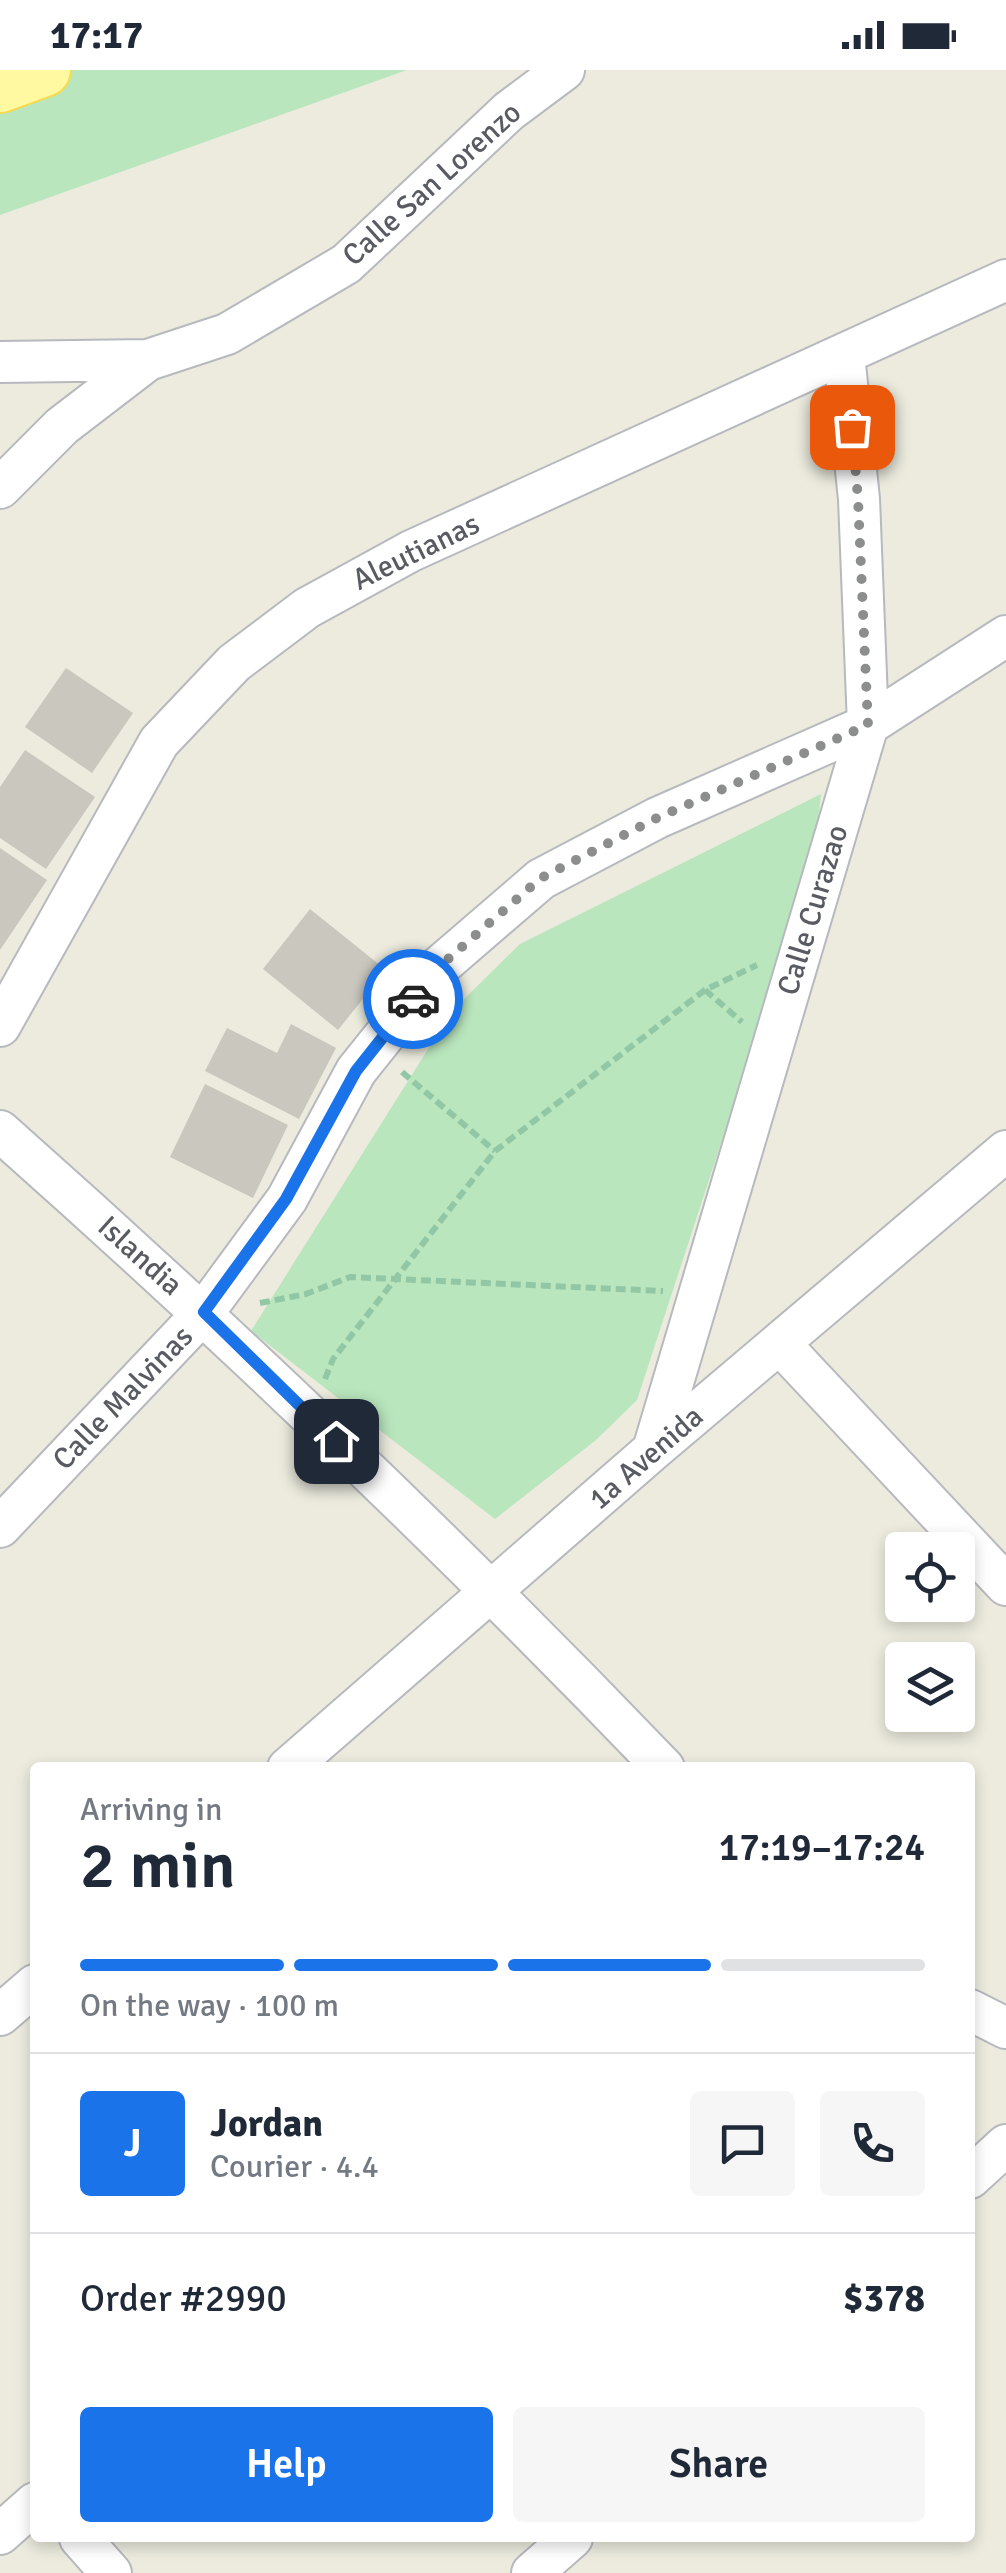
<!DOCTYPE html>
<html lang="en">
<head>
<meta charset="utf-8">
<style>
  :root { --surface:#fff; --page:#f6f6f7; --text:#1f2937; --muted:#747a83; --line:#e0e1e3; --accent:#1a73e8 }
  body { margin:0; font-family:Signika,sans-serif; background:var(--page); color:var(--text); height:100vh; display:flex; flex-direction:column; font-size:38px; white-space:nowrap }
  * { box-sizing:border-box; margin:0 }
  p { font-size:32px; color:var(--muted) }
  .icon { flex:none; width:55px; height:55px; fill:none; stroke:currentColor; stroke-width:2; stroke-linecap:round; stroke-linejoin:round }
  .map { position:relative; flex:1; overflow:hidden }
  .drawer { position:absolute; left:30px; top:1692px; width:945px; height:780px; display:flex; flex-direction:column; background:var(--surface); border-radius:10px; box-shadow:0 5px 15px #0003 }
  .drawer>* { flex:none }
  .controls { position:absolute; left:885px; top:1462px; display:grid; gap:20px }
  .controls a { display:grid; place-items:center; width:90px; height:90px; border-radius:10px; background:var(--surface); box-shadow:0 5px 15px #0003; font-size:50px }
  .pin { position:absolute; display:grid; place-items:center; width:85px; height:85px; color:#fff; margin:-42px; border-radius:20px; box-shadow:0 5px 15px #0006 }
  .courier { position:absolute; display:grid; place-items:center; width:100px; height:100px; margin:-50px; border:8px solid #1a73e8; border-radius:50%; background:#fff; color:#222; box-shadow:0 2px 12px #0007 }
  .head em { font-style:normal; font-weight:600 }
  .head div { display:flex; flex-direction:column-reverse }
  .head { display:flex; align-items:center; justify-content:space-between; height:170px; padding:0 50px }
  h1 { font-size:65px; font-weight:600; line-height:75px }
  .bar { display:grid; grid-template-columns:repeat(4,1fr); gap:15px 10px; align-content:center; height:120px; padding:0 50px }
  .bar i { height:12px; border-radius:8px; background:var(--line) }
  .bar .current { background:var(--accent) }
  .bar p { grid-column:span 4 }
  .line { display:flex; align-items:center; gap:25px; padding:0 50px; border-top:2px solid var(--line) }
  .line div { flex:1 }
  .round { display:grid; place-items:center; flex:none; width:105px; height:105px; border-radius:10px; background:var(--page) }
  .cta { display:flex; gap:20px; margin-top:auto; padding:20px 50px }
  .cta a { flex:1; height:115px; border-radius:10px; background:var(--accent); color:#fff; font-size:40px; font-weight:600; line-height:115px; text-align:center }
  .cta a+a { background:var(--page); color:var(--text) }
  .status { display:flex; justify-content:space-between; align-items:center; height:70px; padding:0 50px; background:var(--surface); direction:ltr }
  .status svg { height:28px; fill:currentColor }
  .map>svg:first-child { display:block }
</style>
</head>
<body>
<div class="status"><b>17:17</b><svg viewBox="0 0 49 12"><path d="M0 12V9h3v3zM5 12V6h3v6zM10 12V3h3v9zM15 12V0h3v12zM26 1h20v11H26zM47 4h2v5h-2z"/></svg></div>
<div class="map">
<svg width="1006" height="2503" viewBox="0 0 1006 2503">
  <rect width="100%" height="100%" fill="#ecebde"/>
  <path fill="#b9e6bd" d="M 0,0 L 407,0 L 0,145 Z
    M 821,724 L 814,789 L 637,1330 L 596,1370 L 495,1449 L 251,1261 L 452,941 L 520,874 Z"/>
  <path fill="#c9c7be" d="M 66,598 L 133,643 L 92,703 L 25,657 Z
    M 25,680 L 95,727 L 46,799 L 0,768 L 0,717 Z
    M 0,778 L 47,810 L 0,880 Z
    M 310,839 L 386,900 L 338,960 L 263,899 Z
    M 291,954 L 336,978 L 299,1049 L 205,1001 L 227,958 L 277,983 Z
    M 205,1014 L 288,1055 L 253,1128 L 170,1087 Z"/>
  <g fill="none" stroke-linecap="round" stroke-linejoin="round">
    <defs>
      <path id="minor" d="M 0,292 L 148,290
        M 0,418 L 62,356 L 148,290 L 227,264 L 346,194 L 509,41 L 564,0
        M 0,956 L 159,672 L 234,593 L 307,538 L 411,481 L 1006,210
        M 0,1061 C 230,1265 451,1476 664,1698
        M 781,1275 L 1006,1515
        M 653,1380 L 868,655 L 859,429 L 844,285
        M 0,1457 L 204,1242 L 287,1129 L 356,1001 L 440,896 L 541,809 L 657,748 L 868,655 L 1006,566
        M 288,1698 L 653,1380 L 1006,1081
        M 970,1940 L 1006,1958
        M 0,1945 L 35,1915
        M 970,2108 L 1006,2075
        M 0,2464 L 35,2433
        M 80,2468 L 111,2503
        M 532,2503 L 572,2468"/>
      <path id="major" d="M 0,16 L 44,0"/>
    </defs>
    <use href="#minor" stroke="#b7b9bf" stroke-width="44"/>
    <use href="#major" stroke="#f9da4b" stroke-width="56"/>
    <path stroke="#92c7a6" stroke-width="6" stroke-dasharray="10 5" stroke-linecap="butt" d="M 705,920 L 742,952
      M 402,1002 L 495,1081
      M 260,1233 L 306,1224 L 350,1207 L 663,1221
      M 325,1309 L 333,1289 L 495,1081 L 705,920 L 757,895"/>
    <use href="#minor" stroke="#fff" stroke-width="40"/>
    <use href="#major" stroke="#fff9a1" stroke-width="52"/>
  </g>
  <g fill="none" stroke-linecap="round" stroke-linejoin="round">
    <path stroke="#8c8d8d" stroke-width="10" stroke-dasharray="0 18" d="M 413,929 L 440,896 L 541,808 L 657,748 L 868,655 L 858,429 L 852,357"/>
    <path stroke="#1a73e8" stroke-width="12" d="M 336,1371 L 204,1242 L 286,1129 L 356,1001 L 413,929"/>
  </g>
  <g text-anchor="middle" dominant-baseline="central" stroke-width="9" stroke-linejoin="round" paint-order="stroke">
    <g font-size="30" fill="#585b61" stroke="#fff">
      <text transform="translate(432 114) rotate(-42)">Calle San Lorenzo</text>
      <text transform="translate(416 482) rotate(-26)">Aleutianas</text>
      <text transform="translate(813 840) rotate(-73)">Calle Curazao</text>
      <text transform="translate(140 1186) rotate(42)">Islandia</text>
      <text transform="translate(123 1328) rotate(-46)">Calle Malvinas</text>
      <text transform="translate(646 1388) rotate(-41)">1a Avenida</text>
    </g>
  </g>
</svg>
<div class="controls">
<a><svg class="icon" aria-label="locate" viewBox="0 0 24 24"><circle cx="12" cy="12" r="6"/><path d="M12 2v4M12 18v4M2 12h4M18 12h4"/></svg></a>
<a><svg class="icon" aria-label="layers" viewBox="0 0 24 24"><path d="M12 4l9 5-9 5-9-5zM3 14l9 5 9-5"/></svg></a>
</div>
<div class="pin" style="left:852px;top:357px;background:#ea580c"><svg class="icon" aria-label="bag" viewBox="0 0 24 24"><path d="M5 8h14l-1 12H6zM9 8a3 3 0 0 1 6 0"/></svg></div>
<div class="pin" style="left:336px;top:1371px;background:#1f2937"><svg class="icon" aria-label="home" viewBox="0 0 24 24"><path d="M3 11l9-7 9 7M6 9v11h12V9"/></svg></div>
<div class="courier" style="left:413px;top:929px"><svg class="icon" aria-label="car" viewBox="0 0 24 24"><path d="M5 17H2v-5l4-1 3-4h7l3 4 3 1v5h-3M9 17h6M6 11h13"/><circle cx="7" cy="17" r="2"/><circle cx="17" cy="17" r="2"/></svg></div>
<section class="drawer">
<div class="head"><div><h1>2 min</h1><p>Arriving in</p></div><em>17:19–17:24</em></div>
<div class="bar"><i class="current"></i><i class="current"></i><i class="current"></i><i></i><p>On the way · 100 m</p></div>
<div class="line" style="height:180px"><b class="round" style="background:var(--accent);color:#fff">J</b><div><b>Jordan</b><p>Courier · 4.4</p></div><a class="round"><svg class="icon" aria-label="chat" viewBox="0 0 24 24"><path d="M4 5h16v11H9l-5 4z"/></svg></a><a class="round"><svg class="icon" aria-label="phone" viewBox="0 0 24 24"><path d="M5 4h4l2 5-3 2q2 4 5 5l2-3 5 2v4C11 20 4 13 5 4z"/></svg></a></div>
<div class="line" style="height:130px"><div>Order #2990</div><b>$378</b></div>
<div class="cta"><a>Help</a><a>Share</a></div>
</section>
</div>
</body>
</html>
